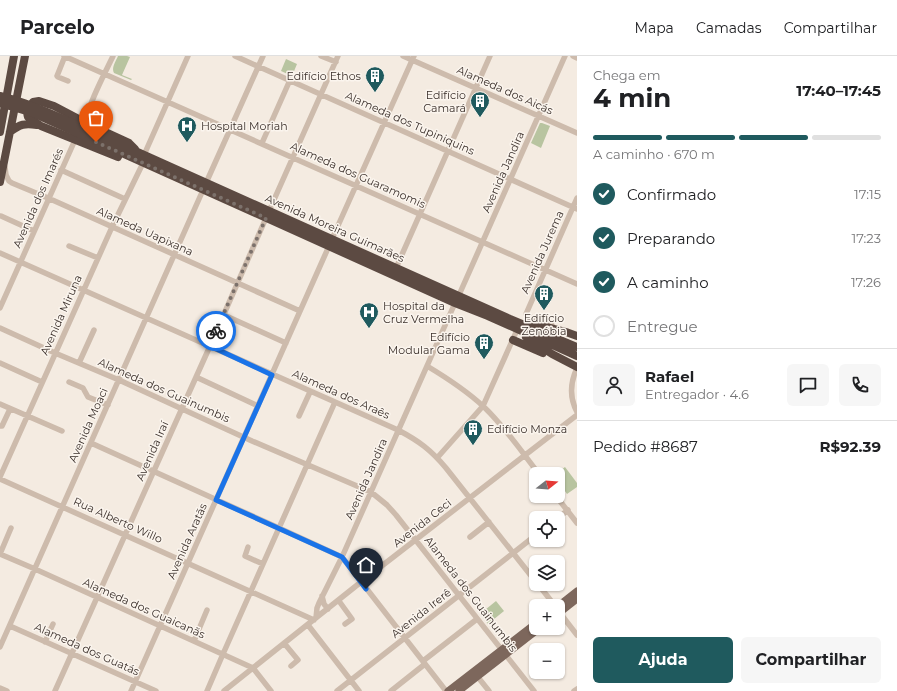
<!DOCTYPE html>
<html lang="pt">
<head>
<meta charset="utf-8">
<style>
  :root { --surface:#fff; --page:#f6f6f6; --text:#202124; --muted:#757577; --line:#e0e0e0; --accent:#1f5a5e }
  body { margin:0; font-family:Montserrat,sans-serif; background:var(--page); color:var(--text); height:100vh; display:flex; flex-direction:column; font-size:15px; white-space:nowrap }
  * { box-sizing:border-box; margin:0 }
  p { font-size:13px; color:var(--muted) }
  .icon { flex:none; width:22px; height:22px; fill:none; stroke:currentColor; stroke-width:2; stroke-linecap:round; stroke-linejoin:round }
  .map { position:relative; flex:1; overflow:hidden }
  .details { display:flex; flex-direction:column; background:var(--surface); width:320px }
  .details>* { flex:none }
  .needle { width:26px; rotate:73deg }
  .controls { position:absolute; left:529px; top:411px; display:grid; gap:8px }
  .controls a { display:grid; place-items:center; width:36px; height:36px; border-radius:6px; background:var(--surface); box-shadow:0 1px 3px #0004; font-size:20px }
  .pin { position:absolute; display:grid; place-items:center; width:34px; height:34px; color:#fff; margin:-41px -17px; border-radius:50% 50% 50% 0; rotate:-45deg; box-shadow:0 0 4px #0007 }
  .pin .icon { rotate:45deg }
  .courier { position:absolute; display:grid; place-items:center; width:40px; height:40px; margin:-20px; border:3px solid #1a73e8; border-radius:50%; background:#fff; color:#222; box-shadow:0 1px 5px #0007 }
  .headline em { font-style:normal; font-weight:700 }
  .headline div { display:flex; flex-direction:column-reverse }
  .headline { display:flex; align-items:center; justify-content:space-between; height:68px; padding:0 16px }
  h1 { font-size:26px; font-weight:700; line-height:30px }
  .bar { display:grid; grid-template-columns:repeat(4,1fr); gap:6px 4px; align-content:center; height:48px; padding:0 16px }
  .bar i { height:5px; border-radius:3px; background:var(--line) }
  .bar .current { background:var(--accent) }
  .bar p { grid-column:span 4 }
  .line { display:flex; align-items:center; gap:10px; padding:0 16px; border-top:1px solid var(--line) }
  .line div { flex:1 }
  .round { display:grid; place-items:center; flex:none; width:42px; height:42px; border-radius:6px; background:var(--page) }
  ol { padding:0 16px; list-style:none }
  li { display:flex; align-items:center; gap:12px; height:44px }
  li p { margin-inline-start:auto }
  li .icon { padding:4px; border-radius:50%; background:var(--accent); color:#fff; stroke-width:4 }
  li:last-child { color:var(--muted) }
  li i { width:22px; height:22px; border:2px solid var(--line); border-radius:50% }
  .primary-button { display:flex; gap:8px; margin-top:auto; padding:8px 16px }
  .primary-button a { flex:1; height:46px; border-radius:6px; background:var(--accent); color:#fff; font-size:16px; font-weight:700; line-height:46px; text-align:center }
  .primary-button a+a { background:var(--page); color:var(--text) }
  header { display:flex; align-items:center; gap:24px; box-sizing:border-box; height:56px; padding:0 20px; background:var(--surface); border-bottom:1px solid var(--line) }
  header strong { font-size:19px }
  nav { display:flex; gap:22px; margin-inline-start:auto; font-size:14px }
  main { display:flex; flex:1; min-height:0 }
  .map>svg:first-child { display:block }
</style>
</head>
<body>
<header>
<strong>Parcelo</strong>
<nav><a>Mapa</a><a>Camadas</a><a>Compartilhar</a></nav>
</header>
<main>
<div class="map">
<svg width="577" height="635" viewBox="0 0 577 635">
  <rect width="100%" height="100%" fill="#f4ebe1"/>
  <path fill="#b8c4a0" d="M 118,0 L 127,0 L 130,1 L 122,19 L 132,23 L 131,24 L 114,17 C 111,12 116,5 118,0 Z
    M 286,3 L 297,8 L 292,20 L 281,15 Z
    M 540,67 L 542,67 L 550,70 L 541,92 L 531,87 Z
    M 565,411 L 577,427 L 577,431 L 567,438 L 558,425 L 558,418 L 556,418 Z
    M 496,545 L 504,555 L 488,568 L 480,558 Z"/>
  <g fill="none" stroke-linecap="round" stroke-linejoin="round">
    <path stroke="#cdbbac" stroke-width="5.5" d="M 64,0 L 577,228
      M 65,0 L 57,20 L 58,21 L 68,25
      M 235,0 L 577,153
      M 321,0 L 336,6
      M 403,0 L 577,77
      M 573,0 L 577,2
      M 91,68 L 87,64 C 86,52 107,13 113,0
      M 262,87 L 290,24
      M 144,99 L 188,0
      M 5,111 L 6,119 L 9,125 L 12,127 L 48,142 L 300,255
      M 61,114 L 125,143
      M 206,127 L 263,0
      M 269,155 L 338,0
      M 1,160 L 34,175
      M 332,183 L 414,0
      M 69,190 L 98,202
      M 0,197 C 132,257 265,315 398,374 C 419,385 431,394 446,412 L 536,526
      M 396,212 L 490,0
      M 459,239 L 565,0
      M 0,252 L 75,84
      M 224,259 L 286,287
      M 552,269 L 528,260 L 526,258 L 577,142
      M 0,272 L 55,297 L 119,324 L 252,385 L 371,436 L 387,449 L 396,459 L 534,635
      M 0,307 L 42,326
      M 79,307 L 94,274
      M 427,310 C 447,322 467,335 484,351 C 505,371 522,396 539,418
      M 577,312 C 570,327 569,341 577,356
      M 196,321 L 258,350
      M 69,326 L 83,332 L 88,341 L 108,349
      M 0,348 L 62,375
      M 299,360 L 310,336
      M 0,370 L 2,370 L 10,353
      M 91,387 L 279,472 L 342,501 L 446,635
      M 437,402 L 483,350 L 517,274
      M 0,421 L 112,171 L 143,107
      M 0,423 L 314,564
      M 556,440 L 577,467
      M 558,462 L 568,454
      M 470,481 L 489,466
      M 248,491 L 245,500 L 263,508
      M 0,498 L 35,513 L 253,612 L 271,635
      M 0,498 L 11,472
      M 538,528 L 555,550
      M 322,540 L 324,548 L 328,553
      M 339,545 L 352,563 L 345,568
      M 560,557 L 577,579
      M 316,562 L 317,552 L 319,547 L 342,501 L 455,247
      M 308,569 L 359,635
      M 10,570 L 156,635
      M 194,585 L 207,554
      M 45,586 L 53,568
      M 284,587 L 298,604 L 291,610
      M 0,591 L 203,134
      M 423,605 L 477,563
      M 477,620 L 489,635
      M 0,632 L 7,635
      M 55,635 L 210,290 L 266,162
      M 131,635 L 329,190
      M 207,635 L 223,598 L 335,346
      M 224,635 L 361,526 L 577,359
      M 337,635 L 536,479
      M 391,635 L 425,608
      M 574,635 L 577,633"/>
    <path stroke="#7d675c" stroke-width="7" d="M 558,550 L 577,535
      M 558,558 L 577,543
      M 448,635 L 536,567
      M 459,635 L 540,572"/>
    <path stroke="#5c4a42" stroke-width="8" d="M 84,72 L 510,263 L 577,291
      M 0,76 L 14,0
      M 10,76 C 20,68 25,67 37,69
      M 82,79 L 455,247 L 488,260 L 577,300
      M 118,101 L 41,70 L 28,61 C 26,56 29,50 33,46 L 39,45 L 54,50 L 92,70 L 129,87 L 135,93
      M 0,126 L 25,0
      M 528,266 L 566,276 L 577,280
      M 526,281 L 552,298 L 577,311
      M 513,284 L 543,297"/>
    <path stroke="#5c4a42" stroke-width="8" d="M 0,40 C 29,47 56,60 84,72
      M 0,47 L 33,57 L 82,79"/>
  </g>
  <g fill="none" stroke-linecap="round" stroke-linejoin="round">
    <path stroke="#7c716b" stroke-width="4" stroke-dasharray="0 7.2" d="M 96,86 L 266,162 L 216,275"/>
    <path stroke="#1a73e8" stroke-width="5" d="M 216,275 L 210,290 L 272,319 L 216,444 L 342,501 L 366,533"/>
  </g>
  <defs>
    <symbol id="building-pin" viewBox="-11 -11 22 30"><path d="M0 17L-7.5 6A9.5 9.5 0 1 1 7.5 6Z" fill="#1f5a5e" stroke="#fbf5ee"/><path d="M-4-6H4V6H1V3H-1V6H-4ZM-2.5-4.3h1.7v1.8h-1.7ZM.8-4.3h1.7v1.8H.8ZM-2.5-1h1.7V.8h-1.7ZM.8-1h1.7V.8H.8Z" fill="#fff"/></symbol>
    <symbol id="hospital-pin" viewBox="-11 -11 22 30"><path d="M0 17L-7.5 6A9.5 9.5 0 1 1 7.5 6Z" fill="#1f5a5e" stroke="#fbf5ee"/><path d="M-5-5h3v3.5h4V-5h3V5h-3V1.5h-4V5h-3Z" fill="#fff"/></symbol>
  </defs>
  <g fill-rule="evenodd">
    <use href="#building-pin" x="364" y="9" width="22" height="30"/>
    <use href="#building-pin" x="469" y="34" width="22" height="30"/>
    <use href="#hospital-pin" x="176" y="59" width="22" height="30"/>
    <use href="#building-pin" x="533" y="227" width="22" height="30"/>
    <use href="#hospital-pin" x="358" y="245" width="22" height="30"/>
    <use href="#building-pin" x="473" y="276" width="22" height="30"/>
    <use href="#building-pin" x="462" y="362" width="22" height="30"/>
  </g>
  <g text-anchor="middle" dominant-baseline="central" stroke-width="3" stroke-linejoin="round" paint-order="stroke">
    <g font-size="11" fill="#3b302b" stroke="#fbf5ee" text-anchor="end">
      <text x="361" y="20">Edifício Ethos</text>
      <text x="466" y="39">Edifício<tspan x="466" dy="13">Camará</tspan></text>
      <text x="201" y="70" text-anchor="start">Hospital Moriah</text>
      <text x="383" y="250" text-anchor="start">Hospital da<tspan x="383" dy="13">Cruz Vermelha</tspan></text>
      <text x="544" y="262" text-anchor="middle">Edifício<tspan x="544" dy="13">Zenóbia</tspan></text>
      <text x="470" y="281">Edifício<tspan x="470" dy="13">Modular Gama</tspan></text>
      <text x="487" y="373" text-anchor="start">Edifício Monza</text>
    </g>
    <g font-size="11" fill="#3b302b" stroke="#fbf5ee">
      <text transform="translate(505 34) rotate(24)">Alameda dos Aicás</text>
      <text transform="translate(410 67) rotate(24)">Alameda dos Tupiniquins</text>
      <text transform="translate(503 116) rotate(-66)">Avenida Jandira</text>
      <text transform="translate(358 119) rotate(24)">Alameda dos Guaramomis</text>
      <text transform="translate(38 142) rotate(-66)">Avenida dos Imarés</text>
      <text transform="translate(335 172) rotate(24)">Avenida Moreira Guimarães</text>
      <text transform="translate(145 175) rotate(24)">Alameda Uapixana</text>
      <text transform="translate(542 196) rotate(-66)">Avenida Jurema</text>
      <text transform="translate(61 259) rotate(-66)">Avenida Miruna</text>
      <text transform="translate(164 334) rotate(24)">Alameda dos Guainumbis</text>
      <text transform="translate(341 338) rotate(24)">Alameda dos Araês</text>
      <text transform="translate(88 369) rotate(-66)">Avenida Moaci</text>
      <text transform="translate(152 395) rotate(-66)">Avenida Iraí</text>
      <text transform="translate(366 423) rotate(-66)">Avenida Jandira</text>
      <text transform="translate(118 464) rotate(24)">Rua Alberto Willo</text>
      <text transform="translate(422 467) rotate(-38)">Avenida Ceci</text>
      <text transform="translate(187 485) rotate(-66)">Avenida Aratãs</text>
      <text transform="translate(471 538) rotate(52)">Alameda dos Guainumbis</text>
      <text transform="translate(144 552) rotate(24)">Alameda dos Guaicanãs</text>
      <text transform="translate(421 557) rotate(-38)">Avenida Irerê</text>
      <text transform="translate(87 593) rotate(24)">Alameda dos Guatás</text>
    </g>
  </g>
</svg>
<div class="controls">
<a><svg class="needle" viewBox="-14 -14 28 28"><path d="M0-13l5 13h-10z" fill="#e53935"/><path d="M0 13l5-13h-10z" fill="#757577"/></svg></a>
<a><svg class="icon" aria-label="locate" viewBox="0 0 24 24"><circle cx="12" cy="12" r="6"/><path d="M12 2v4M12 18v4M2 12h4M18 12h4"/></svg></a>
<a><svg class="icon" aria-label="layers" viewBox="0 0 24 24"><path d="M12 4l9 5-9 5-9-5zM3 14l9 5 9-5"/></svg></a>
<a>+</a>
<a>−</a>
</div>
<div class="pin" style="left:96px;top:86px;background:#ea580c"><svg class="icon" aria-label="bag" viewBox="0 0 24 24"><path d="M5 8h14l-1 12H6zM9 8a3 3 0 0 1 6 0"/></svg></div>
<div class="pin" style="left:366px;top:533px;background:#1f2937"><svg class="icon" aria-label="home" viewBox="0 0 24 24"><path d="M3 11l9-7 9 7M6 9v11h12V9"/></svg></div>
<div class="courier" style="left:216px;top:275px"><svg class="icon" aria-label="bike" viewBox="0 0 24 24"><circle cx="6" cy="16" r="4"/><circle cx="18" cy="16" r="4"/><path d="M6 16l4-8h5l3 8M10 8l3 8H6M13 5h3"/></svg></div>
</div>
<section class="details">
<div class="headline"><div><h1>4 min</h1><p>Chega em</p></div><em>17:40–17:45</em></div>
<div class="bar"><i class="current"></i><i class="current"></i><i class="current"></i><i></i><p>A caminho · 670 m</p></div>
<ol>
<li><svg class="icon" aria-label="check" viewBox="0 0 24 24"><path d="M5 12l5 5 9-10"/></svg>Confirmado<p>17:15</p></li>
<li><svg class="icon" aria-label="check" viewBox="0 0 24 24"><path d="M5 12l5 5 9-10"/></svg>Preparando<p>17:23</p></li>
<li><svg class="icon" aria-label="check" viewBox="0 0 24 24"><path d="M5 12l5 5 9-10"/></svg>A caminho<p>17:26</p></li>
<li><i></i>Entregue</li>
</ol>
<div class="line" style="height:72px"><a class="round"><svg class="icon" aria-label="person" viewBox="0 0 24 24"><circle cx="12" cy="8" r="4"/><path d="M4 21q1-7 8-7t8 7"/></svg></a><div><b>Rafael</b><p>Entregador · 4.6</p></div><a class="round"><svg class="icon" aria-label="chat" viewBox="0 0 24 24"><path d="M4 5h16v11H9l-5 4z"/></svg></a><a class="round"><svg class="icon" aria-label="phone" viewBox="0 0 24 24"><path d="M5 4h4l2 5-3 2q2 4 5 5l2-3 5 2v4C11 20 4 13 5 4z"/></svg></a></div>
<div class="line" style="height:52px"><div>Pedido #8687</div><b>R$92.39</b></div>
<div class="primary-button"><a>Ajuda</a><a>Compartilhar</a></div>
</section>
</main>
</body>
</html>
